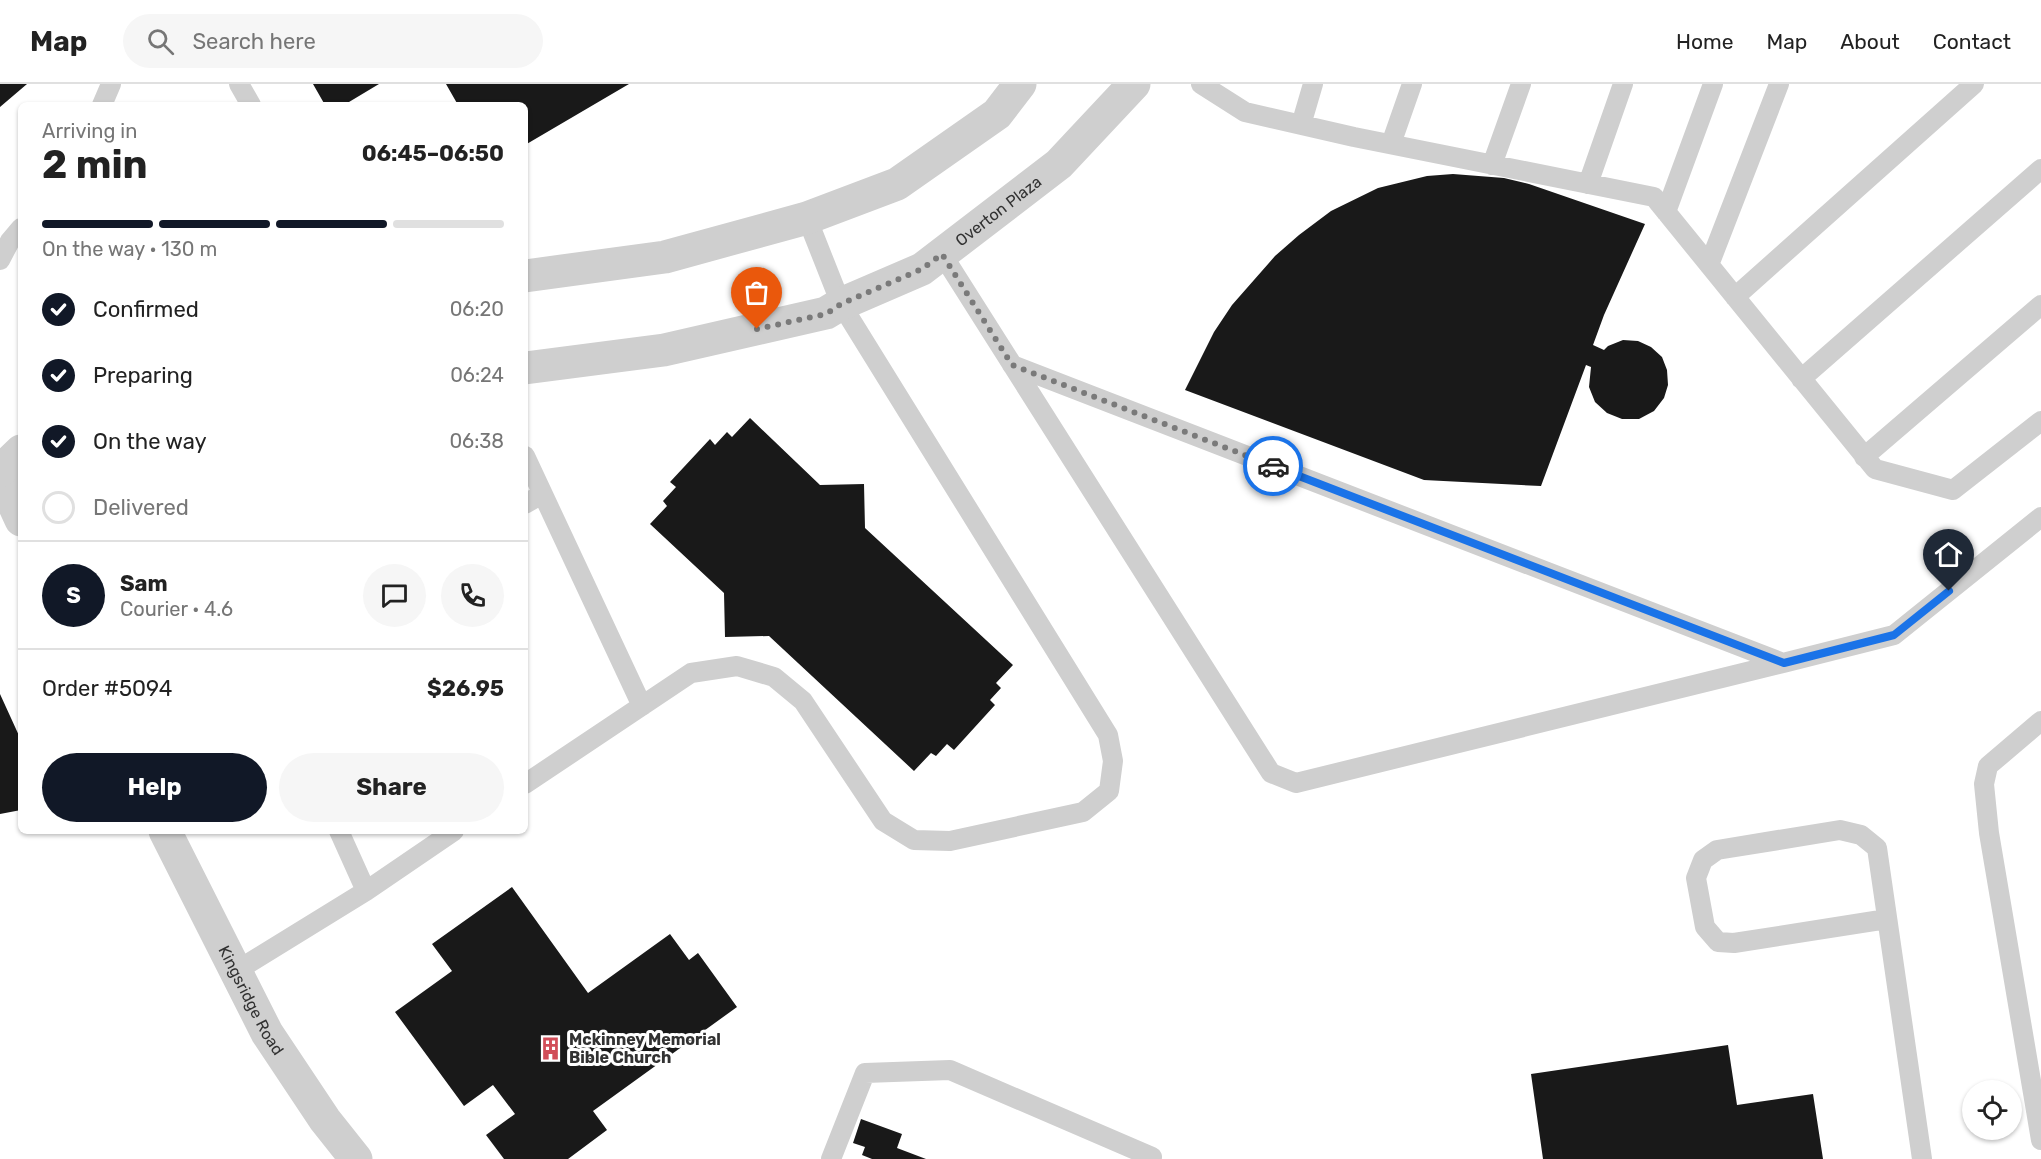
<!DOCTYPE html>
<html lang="en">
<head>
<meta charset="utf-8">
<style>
  :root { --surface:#fff; --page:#f6f6f6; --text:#222; --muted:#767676; --line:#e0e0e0; --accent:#111827 }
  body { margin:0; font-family:Rubik,sans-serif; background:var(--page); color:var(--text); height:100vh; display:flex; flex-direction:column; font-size:22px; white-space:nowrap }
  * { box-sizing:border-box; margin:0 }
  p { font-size:20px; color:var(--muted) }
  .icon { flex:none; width:33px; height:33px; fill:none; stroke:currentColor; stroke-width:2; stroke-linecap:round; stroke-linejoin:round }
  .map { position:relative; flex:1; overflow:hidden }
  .details { position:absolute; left:18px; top:18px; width:510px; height:732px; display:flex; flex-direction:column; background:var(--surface); border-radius:9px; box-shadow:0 2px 4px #0004 }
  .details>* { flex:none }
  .tools { position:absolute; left:1962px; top:996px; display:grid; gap:12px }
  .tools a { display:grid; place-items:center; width:60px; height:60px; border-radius:50%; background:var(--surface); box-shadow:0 2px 4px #0004; font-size:30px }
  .pin { position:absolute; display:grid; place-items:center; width:51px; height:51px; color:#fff; margin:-62px -26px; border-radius:50% 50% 50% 0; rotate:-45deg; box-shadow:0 0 6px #0007 }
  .pin .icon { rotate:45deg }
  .courier { position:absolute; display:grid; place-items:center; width:60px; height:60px; margin:-30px; border:4px solid #1a73e8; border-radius:50%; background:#fff; color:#222; box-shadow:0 2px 8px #0007 }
  .headline em { font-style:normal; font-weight:700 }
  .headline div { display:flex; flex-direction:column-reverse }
  .headline { display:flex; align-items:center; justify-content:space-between; height:102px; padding:0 24px }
  h1 { font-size:39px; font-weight:700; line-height:45px }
  .bar { display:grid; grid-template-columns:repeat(4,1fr); gap:9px 6px; align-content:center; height:72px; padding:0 24px }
  .bar i { height:8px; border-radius:4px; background:var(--line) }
  .bar .current { background:var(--accent) }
  .bar p { grid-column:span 4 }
  .line { display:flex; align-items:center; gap:15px; padding:0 24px; border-top:2px solid var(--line) }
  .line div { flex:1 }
  .round { display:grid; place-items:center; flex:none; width:63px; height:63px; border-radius:32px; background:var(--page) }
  ol { padding:0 24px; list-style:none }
  li { display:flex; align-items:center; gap:18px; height:66px }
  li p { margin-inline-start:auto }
  li .icon { padding:6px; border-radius:50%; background:var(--accent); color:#fff; stroke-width:4 }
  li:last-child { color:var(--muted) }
  li i { width:33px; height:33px; border:3px solid var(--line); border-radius:50% }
  .primary-button { display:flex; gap:12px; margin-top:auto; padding:12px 24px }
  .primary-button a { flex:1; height:69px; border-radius:36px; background:var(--accent); color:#fff; font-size:24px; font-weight:700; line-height:69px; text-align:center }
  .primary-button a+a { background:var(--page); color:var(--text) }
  header { display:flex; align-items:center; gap:36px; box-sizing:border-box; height:84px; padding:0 30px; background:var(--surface); border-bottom:2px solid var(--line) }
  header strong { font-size:28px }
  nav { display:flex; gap:33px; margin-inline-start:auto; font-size:21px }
  .search { width:420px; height:54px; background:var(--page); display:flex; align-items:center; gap:15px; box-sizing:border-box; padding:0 21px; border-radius:33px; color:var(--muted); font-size:22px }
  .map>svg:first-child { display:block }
</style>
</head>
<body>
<header>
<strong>Map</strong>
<div class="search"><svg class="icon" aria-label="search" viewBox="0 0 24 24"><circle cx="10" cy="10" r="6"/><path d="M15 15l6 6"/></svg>Search here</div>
<nav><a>Home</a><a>Map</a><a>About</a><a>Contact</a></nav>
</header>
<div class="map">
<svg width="2041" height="1075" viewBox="0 0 2041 1075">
  <rect width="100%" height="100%" fill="#fff"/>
  <path fill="#191919" d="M 0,0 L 27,0 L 0,23 Z
    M 313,0 L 379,0 L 344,21 L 325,21 Z
    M 446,0 L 629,0 L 525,61 L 525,21 L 458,21 Z
    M 1453,90 L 1504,94 L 1529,100 L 1645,140 L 1604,231 L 1593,261 L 1604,266 L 1608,262 L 1623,256 L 1638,257 L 1651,263 L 1662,273 L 1667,286 L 1668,301 L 1664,314 L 1654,327 L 1639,335 L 1622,335 L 1607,329 L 1595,318 L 1589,303 L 1591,283 L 1586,281 L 1541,402 L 1424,396 L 1185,306 L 1214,248 L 1232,221 L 1275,172 L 1299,151 L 1331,127 L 1378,104 L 1427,92 Z
    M 750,334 L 820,401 L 864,400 L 865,444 L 1013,581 L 996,599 L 1001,604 L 990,616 L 995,621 L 954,666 L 947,660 L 936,672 L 931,669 L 914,687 L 769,552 L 725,553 L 724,509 L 650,440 L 667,422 L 663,417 L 676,403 L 670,398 L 710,355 L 715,361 L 727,348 L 732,353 Z
    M 0,610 L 21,656 L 21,726 L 0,730 Z
    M 512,803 L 588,909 L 670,850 L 689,876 L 698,869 L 737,923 L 593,1027 L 607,1046 L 568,1075 L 504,1075 L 486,1051 L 515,1030 L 493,1001 L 464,1022 L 395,928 L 452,887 L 432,860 Z
    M 1728,961 L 1737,1021 L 1813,1010 L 1823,1075 L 1543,1075 L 1531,990 Z
    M 861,1035 L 902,1050 L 897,1064 L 926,1075 L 872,1075 L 862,1071 L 865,1063 L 853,1059 Z"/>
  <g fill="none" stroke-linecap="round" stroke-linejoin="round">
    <path stroke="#cfcfcf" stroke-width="20" d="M 239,0 L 251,21
      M 1201,0 L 1245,28 L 1354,53 L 1654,113 L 1875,385 L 1953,406 L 2041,337
      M 102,21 L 111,0
      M 1301,41 L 1313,0
      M 1391,60 L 1412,0
      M 1492,81 L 1521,0
      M 1588,100 L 1623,0
      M 1666,128 L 1713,0
      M 942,170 C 1051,343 1161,516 1271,689 L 1296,699 L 1783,579 L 1012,281
      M 0,176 L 10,157 L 21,144
      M 1709,181 L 1779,0
      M 1735,213 L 1974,0
      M 1801,295 L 2041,85
      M 525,372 L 642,622
      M 1864,373 L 2041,221
      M 525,420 L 542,410
      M 1783,579 L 1894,551 L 2041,433
      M 2041,637 L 1988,682 L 1984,700 L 1989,749 L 2041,1056
      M 525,700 L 691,589 L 737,582 L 774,593 L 803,617 L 883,737 L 914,756 L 950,757 L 1083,728 L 1109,707 L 1113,677 L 1108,651 L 841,220 L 807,134
      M 339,747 L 366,807
      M 1887,835 L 1734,859 L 1718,858 L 1705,843 L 1696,794 L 1703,776 L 1717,766 L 1840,746 L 1861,751 L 1877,764 L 1922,1075
      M 236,887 L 366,807 L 454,747
      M 831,1075 L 865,989 L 950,986 L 1152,1073"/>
    <g stroke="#cfcfcf" stroke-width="33">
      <path d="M 0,390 L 21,436"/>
      <path id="s1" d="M 165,747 L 267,949 L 325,1036 L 356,1075"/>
    </g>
    <g stroke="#cfcfcf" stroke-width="33">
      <path d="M 525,192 L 665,173 L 807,134 L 897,100 L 997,30 L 1020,0"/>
      <path id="s2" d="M 525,284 L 664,266 L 826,229 L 841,220 L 922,185 L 1059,80 L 1134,0"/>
      <path d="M 0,387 L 21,367"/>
    </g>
  </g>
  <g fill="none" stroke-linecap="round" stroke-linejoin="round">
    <path stroke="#7a7a7a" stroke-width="6" stroke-dasharray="0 10.8" d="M 757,245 L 826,230 L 841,220 L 922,185 L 942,170 L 1012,281 L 1273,382"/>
    <path stroke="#1a73e8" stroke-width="8" d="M 1273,382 L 1784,579 L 1894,551 L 1949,507"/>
  </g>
  <defs>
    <symbol id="building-bare" viewBox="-9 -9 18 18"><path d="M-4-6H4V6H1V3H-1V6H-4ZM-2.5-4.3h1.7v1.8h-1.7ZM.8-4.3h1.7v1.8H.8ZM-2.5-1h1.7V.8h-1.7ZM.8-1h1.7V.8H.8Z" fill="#d14d58" stroke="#fff" stroke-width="2.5" paint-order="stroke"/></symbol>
  </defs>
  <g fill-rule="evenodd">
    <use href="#building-bare" x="534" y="948" width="33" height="33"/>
  </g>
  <g text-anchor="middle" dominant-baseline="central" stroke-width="6" stroke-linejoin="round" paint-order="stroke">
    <g font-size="16" fill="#323232" stroke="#fff">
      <text stroke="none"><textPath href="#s2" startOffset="508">Overton Plaza</textPath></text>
      <text stroke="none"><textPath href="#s1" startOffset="190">Kingsridge Road</textPath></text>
    </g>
    <g font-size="16" font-weight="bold" fill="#323232" stroke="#fff" text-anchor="start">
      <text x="569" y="955">Mckinney Memorial<tspan x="569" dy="18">Bible Church</tspan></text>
    </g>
  </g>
</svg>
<div class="tools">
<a><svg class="icon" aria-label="locate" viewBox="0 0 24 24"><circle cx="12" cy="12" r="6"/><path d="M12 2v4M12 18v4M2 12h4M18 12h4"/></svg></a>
</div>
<div class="pin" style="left:757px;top:245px;background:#ea580c"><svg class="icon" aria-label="bag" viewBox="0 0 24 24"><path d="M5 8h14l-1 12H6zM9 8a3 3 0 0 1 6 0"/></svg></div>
<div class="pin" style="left:1949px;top:507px;background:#1f2937"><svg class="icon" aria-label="home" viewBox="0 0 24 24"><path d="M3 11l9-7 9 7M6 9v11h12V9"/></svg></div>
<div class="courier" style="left:1273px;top:382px"><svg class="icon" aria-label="car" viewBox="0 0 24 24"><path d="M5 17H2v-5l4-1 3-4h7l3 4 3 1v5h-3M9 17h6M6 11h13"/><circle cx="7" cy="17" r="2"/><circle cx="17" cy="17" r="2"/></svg></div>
<section class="details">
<div class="headline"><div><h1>2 min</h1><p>Arriving in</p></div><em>06:45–06:50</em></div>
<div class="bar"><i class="current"></i><i class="current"></i><i class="current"></i><i></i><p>On the way · 130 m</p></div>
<ol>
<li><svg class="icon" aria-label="check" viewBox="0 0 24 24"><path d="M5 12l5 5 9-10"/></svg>Confirmed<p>06:20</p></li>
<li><svg class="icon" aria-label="check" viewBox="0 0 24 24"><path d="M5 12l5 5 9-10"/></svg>Preparing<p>06:24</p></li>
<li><svg class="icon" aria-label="check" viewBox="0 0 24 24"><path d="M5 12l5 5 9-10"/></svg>On the way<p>06:38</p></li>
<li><i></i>Delivered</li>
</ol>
<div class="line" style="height:108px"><b class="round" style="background:var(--accent);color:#fff">S</b><div><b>Sam</b><p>Courier · 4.6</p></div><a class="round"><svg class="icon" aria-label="chat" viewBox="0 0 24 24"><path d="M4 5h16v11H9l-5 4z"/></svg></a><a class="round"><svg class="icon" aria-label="phone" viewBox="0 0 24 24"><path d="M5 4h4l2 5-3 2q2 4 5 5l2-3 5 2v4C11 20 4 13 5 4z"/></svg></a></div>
<div class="line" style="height:78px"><div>Order #5094</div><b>$26.95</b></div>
<div class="primary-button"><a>Help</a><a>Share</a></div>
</section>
</div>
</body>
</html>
